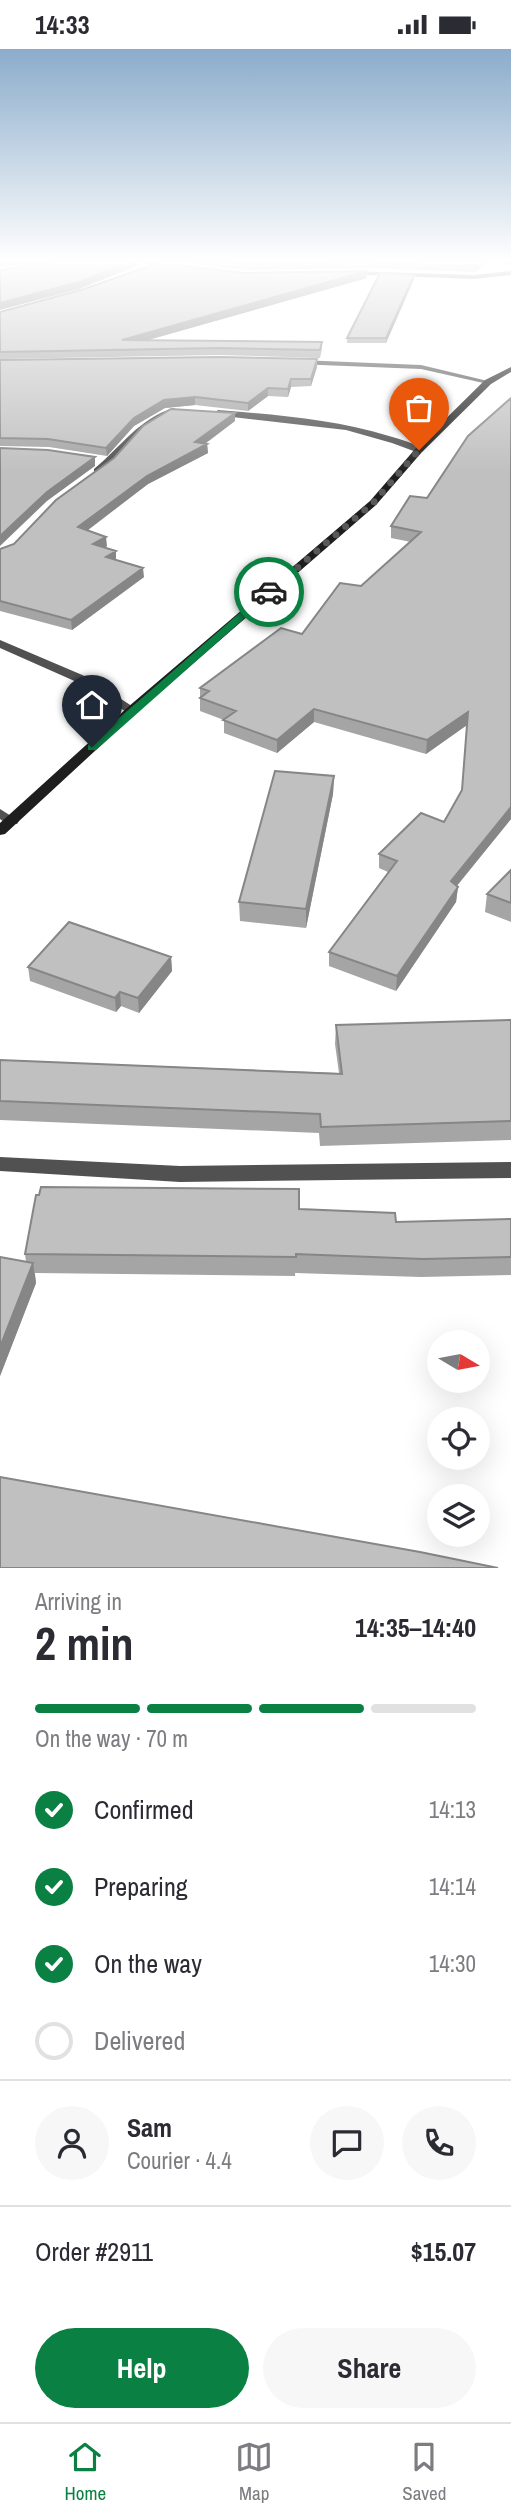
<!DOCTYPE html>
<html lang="en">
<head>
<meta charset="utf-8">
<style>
  :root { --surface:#fff; --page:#f7f7f7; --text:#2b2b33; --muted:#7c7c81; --line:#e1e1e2; --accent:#0b8043 }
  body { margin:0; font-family:"Archivo Narrow",sans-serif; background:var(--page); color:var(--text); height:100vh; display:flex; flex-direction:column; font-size:26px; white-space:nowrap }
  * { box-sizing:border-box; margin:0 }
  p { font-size:23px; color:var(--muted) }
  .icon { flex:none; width:38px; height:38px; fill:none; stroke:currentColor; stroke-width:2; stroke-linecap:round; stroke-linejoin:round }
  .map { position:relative; height:1519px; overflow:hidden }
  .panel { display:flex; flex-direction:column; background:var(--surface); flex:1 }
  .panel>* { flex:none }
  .needle { width:46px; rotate:100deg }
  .tools { position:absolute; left:427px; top:1281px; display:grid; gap:14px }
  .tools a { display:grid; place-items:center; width:63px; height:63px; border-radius:50%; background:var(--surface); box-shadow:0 7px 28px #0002; font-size:35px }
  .pin { position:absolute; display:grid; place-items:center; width:60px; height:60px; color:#fff; margin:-72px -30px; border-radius:50% 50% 50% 0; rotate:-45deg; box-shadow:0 0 7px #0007 }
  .pin .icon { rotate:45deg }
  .courier { position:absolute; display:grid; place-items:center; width:70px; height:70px; margin:-35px; border:5px solid #0b8043; border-radius:50%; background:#fff; color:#222; box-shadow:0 2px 9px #0007 }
  .overview em { font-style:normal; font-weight:800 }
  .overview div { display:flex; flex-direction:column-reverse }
  .overview { display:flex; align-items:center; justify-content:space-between; height:119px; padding:0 35px }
  h1 { font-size:46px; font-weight:800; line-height:52px }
  .bar { display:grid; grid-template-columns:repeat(4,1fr); gap:10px 7px; align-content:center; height:84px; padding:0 35px }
  .bar i { height:9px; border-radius:5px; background:var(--line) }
  .bar .on { background:var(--accent) }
  .bar p { grid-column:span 4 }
  .line { display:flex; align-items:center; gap:18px; padding:0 35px; border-top:2px solid var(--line) }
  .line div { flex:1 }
  .round { display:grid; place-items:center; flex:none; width:74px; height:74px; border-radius:37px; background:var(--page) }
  ol { padding:0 35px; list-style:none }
  li { display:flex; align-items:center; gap:21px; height:77px }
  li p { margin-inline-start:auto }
  li .icon { padding:7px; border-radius:50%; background:var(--accent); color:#fff; stroke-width:4 }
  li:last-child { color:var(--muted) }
  li i { width:38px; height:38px; border:4px solid var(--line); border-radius:50% }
  .button { display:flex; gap:14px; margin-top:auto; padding:14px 35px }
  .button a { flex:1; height:80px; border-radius:42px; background:var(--accent); color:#fff; font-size:28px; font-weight:800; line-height:80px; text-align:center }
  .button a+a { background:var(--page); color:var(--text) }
  .status { display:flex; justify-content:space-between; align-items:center; height:49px; padding:0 35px; background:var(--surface); direction:ltr }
  .status svg { height:19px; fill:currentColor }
  .tabs { display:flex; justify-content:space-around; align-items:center; height:98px; border-top:2px solid var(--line); background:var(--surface); font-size:19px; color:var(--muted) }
  .tabs a { display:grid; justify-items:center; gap:4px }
  .tabs .on { color:var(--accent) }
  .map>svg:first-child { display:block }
</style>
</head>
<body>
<div class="status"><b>14:33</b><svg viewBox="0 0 49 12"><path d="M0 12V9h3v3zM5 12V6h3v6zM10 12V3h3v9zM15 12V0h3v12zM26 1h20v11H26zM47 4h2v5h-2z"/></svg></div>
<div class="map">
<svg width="511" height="1519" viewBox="0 0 511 1519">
  <rect width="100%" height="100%" fill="#fff"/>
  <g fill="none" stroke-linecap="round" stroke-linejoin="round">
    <path fill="#515151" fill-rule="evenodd" d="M 132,211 L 194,217 L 216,222 L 213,224 L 154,217 Z
      M 496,211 L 511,212 L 511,216 L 497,212 Z
      M 348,222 L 474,226 L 511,222 L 511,226 L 474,230 L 346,225 Z
      M 299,311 L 421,316 L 492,333 L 488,335 L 421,320 L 296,315 L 295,313 Z
      M 174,359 L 178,362 L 177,364 L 165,368 L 145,381 L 100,424 L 94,424 L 94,420 C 121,398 139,369 174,359 Z
      M 218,361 C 276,366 333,370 389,387 C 400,390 414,394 424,401 L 419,404 L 392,394 L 346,381 L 215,366 L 214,364 Z
      M 0,591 L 87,628 L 138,661 L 136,664 L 128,664 L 79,634 L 0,599 Z
      M 0,760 L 19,772 L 17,775 L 7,775 L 0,770 Z
      M 0,1108 L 180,1117 L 511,1113 L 511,1129 L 180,1133 L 0,1122 Z"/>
    <path fill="#1e1e1e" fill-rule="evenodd" d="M 511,318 L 511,323 L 491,335 L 422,403 L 376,456 L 136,664 L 5,785 L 0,786 L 0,774 L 128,658 L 370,452 L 416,399 L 485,331 Z"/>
  </g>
  <path fill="#a5a5a5" d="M 156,211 L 491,211 L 475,223 L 369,219 L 245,221 Z
    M 367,222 L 367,229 L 148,291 L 322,293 L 322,300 L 320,309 L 219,306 L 0,310 L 0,263 L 245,224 Z
    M 414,230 L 386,294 L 347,294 L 347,289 Z
    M 0,311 L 317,318 L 311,337 L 291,338 L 288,348 L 268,347 L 248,362 L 195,356 L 165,359 L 134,377 L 107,407 L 49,398 L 0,397 Z
    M 235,372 L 205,395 L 207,395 L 208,404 L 148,435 L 87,481 L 107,497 L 105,499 L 116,511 L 144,528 L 72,581 L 0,562 L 0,500 L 14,495 Z
    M 410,447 L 511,770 L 457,837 L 458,838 L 456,853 L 396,942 L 329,917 L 329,903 L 388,823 L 379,819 L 379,805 L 444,773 L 462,742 L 467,676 L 426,705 L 314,673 L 277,704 L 224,684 L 224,671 L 200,662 L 200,639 L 302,585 L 361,537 L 411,493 L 391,489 L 391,477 Z
    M 334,727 L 333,745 L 306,879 L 240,872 L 239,853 Z
    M 511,821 L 511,873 L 485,863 L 487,845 Z
    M 171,908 L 172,922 L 139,964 L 121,957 L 116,963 L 30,932 L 28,918 Z
    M 511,971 L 511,1091 L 320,1097 L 319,1084 L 0,1071 L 0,1011 L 339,1024 L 335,995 L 336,976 Z
    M 299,1160 L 396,1173 L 511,1170 L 511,1226 L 421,1228 L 295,1224 L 295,1227 L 35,1224 L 36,1234 L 0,1327 L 0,1208 L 26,1213 L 25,1205 Z"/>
  <path fill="#868686" d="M 5,211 L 65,211 L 0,218 L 0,212 Z
    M 135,211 L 140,211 L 140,216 L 79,240 L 0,261 L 0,254 Z
    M 483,211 L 491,211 L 475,223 L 475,217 Z
    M 367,222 L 367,229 L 123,298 L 122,291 Z
    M 414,226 L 414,230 L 386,294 L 386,289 Z
    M 317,310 L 317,318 L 311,337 L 311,330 Z
    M 291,330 L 291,338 L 288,348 L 288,340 Z
    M 268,339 L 268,347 L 248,362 L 248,354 Z
    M 195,348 L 195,356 L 165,359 L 134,377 L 107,407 L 106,399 L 134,369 L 164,351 Z
    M 235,364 L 235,372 L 196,401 L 207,395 L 208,404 L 148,435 L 79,488 L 78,478 L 147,427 Z
    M 95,408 L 95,417 L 47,452 L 0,497 L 0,487 L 47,443 Z
    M 106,488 L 107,497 L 94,505 L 93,495 Z
    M 116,502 L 116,511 L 106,508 Z
    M 143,519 L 144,528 L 72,581 L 71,571 Z
    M 314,660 L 314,673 L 277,704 L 277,691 Z
    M 468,663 L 467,676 L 426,705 L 427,691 Z
    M 334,727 L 333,745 L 306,879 L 306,860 Z
    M 511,758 L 511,770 L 449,846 L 451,832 Z
    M 458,838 L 456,853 L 396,942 L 397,927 Z
    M 171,908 L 172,922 L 139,964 L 138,949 Z
    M 120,943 L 121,957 L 116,963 L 115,949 Z
    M 33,1214 L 36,1234 L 0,1327 L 0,1298 Z"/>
  <path fill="#c0c0c0" stroke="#868686" stroke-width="2" d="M 63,211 L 135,211 L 79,233 L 0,254 L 0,221 Z
    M 213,211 L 483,211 L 475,217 L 369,213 L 245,215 Z
    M 158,214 L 245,224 L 367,222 L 122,291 L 322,293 L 320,301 L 219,299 L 0,303 L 0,263 L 84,240 Z
    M 380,224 L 414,226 L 386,289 L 347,289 Z
    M 219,308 L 317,310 L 311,330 L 291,330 L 288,340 L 268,339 L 248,354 L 195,348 L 164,351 L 134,369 L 106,399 L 48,390 L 0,389 L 0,311 Z
    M 511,349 L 511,758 L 451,832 L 458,838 L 397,927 L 329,903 L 397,812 L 379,805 L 421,764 L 444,773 L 462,741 L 468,663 L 427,691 L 314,660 L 277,691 L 223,671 L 236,662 L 200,649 L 209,642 L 200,639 L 281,579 L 302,585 L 340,534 L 361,537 L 421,483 L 391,477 L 410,447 L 427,449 L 468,387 Z
    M 171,360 L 235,364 L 195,393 L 207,395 L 147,427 L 78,478 L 106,488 L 93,495 L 116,502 L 106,508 L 143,519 L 71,571 L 0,552 L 0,500 L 14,495 L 56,451 L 114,409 L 143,377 Z
    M 0,399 L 48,401 L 95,408 L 47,443 L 0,487 Z
    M 275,722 L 334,727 L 306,860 L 239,853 Z
    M 511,821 L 511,854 L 487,845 Z
    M 69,873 L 171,908 L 138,949 L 120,943 L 115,949 L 28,918 Z
    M 511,971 L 511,1072 L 321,1078 L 320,1065 L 0,1052 L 0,1011 L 342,1025 L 336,976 Z
    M 41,1138 L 299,1140 L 299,1160 L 395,1164 L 396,1173 L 511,1170 L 511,1208 L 423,1210 L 296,1205 L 296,1208 L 25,1205 L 36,1146 L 39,1146 Z
    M 0,1208 L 33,1214 L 0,1298 Z
    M 0,1428 L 420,1503 L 498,1519 L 0,1519 Z"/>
  <linearGradient id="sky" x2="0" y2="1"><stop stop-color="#8baccb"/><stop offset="0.5" stop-color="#fff"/><stop offset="1" stop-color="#fff" stop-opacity="0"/></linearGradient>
  <rect width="511" height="424" fill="url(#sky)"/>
  <path fill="#0b8043" d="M 266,541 L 274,543 L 96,701 L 88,701 L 88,696 Z"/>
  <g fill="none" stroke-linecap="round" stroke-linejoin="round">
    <path stroke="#595959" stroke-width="7" stroke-dasharray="0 12.6" d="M 269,543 L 373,454 L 419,401"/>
  </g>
</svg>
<div class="tools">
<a><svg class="needle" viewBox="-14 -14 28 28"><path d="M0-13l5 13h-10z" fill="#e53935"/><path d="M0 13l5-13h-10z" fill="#7c7c81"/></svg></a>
<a><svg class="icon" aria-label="locate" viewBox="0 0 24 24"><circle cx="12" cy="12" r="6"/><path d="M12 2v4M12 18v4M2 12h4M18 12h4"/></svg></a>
<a><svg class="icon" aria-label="layers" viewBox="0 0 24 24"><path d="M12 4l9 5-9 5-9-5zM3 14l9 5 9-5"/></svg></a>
</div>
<div class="pin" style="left:419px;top:401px;background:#ea580c"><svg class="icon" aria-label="bag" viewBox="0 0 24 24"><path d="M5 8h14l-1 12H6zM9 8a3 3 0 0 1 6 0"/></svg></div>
<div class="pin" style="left:92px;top:698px;background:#1f2937"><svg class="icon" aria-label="home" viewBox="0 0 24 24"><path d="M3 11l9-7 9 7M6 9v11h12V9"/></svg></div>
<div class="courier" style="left:269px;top:543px"><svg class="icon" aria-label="car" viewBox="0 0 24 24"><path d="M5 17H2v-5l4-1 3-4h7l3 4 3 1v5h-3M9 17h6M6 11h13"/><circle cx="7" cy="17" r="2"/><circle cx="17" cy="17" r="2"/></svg></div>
</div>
<section class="panel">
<div class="overview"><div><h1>2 min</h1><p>Arriving in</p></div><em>14:35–14:40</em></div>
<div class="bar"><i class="on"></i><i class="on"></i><i class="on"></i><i></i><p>On the way · 70 m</p></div>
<ol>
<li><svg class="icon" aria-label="check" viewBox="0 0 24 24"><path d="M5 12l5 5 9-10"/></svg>Confirmed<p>14:13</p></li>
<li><svg class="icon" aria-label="check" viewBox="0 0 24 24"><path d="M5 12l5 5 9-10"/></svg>Preparing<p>14:14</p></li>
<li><svg class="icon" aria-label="check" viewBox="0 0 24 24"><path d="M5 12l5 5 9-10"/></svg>On the way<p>14:30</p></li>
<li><i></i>Delivered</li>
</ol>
<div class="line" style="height:126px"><a class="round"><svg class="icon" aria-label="person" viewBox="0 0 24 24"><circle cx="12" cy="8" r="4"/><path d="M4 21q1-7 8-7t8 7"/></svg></a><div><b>Sam</b><p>Courier · 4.4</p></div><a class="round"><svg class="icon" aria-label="chat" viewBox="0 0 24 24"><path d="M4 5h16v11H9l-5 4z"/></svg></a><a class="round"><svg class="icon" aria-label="phone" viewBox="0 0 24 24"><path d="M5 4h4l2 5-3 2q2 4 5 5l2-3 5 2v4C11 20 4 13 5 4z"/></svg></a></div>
<div class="line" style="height:91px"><div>Order #2911</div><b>$15.07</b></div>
<div class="button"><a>Help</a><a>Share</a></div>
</section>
<nav class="tabs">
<a class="on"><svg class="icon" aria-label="home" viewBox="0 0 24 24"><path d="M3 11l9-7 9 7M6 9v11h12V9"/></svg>Home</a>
<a><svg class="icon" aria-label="map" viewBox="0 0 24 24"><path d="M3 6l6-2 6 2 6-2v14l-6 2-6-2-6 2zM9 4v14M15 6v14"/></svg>Map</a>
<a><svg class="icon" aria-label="saved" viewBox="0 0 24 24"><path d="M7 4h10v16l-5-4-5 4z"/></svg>Saved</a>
</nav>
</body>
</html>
